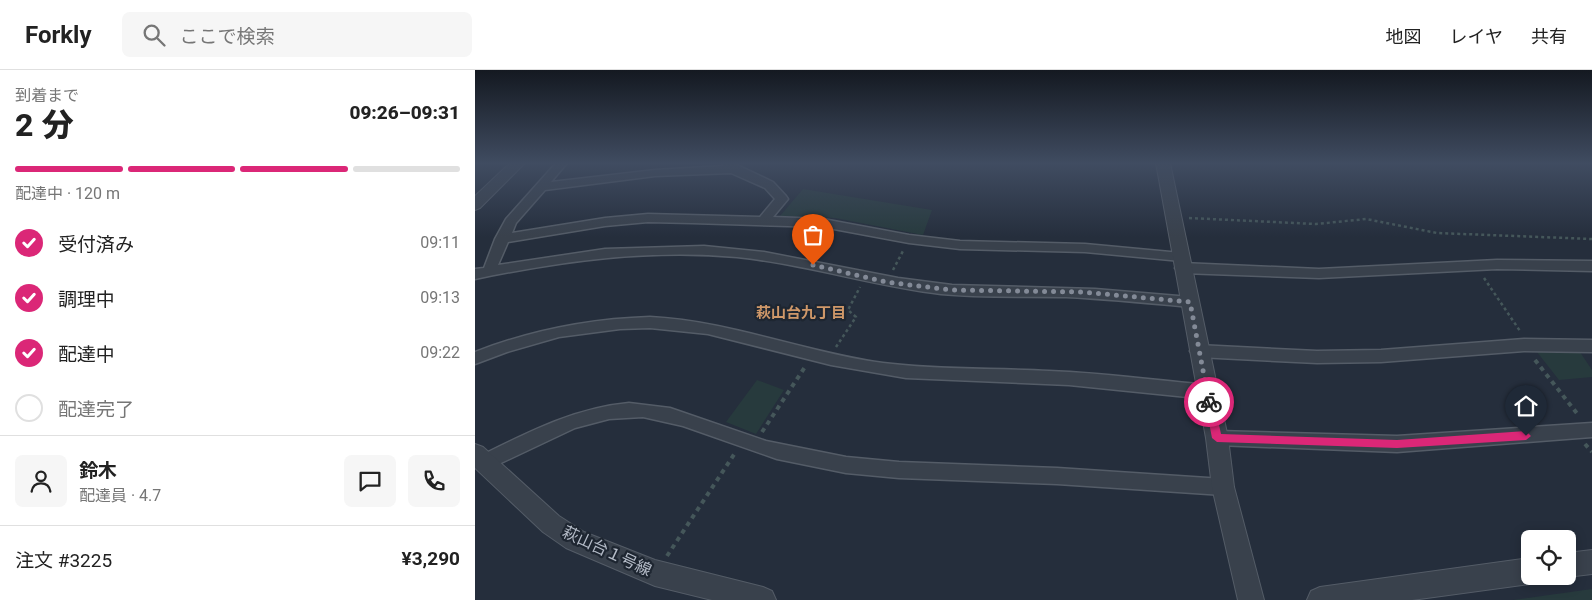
<!DOCTYPE html>
<html lang="ja">
<head>
<meta charset="utf-8">
<style>
  :root { --surface:#fff; --page:#f6f6f6; --text:#222; --muted:#767676; --line:#e0e0e0; --accent:#db2777 }
  body { margin:0; font-family:Roboto,"Noto Sans JP",sans-serif; background:var(--page); color:var(--text); height:100vh; display:flex; flex-direction:column; font-size:19px; white-space:nowrap }
  * { box-sizing:border-box; margin:0 }
  p { font-size:16px; color:var(--muted) }
  .icon { flex:none; width:28px; height:28px; fill:none; stroke:currentColor; stroke-width:2; stroke-linecap:round; stroke-linejoin:round }
  .map { position:relative; flex:1; overflow:hidden }
  .side { display:flex; flex-direction:column; background:var(--surface); width:475px }
  .side>* { flex:none }
  .fabs { position:absolute; left:1046px; top:460px; display:grid; gap:10px }
  .fabs a { display:grid; place-items:center; width:55px; height:55px; border-radius:8px; background:var(--surface); box-shadow:0 2px 12px #0003; font-size:25px }
  .pin { position:absolute; display:grid; place-items:center; width:42px; height:42px; color:#fff; margin:-51px -21px; border-radius:50% 50% 50% 0; rotate:-45deg; box-shadow:0 0 5px #0007 }
  .pin .icon { rotate:45deg }
  .courier { position:absolute; display:grid; place-items:center; width:50px; height:50px; margin:-25px; border:4px solid #db2777; border-radius:50%; background:#fff; color:#222; box-shadow:0 1px 6px #0007 }
  .head em { font-style:normal; font-weight:800 }
  .head div { display:flex; flex-direction:column-reverse }
  .head { display:flex; align-items:center; justify-content:space-between; height:85px; padding:0 15px }
  h1 { font-size:32px; font-weight:800; line-height:38px }
  .bar { display:grid; grid-template-columns:repeat(4,1fr); gap:8px 5px; align-content:center; height:60px; padding:0 15px }
  .bar i { height:6px; border-radius:4px; background:var(--line) }
  .bar .selected { background:var(--accent) }
  .bar p { grid-column:span 4 }
  .line { display:flex; align-items:center; gap:12px; padding:0 15px; border-top:1px solid var(--line) }
  .line div { flex:1 }
  .round { display:grid; place-items:center; flex:none; width:52px; height:52px; border-radius:8px; background:var(--page) }
  ol { padding:0 15px; list-style:none }
  li { display:flex; align-items:center; gap:15px; height:55px }
  li p { margin-inline-start:auto }
  li .icon { padding:5px; border-radius:50%; background:var(--accent); color:#fff; stroke-width:4 }
  li:last-child { color:var(--muted) }
  li i { width:28px; height:28px; border:2px solid var(--line); border-radius:50% }
  header { display:flex; align-items:center; gap:30px; box-sizing:border-box; height:70px; padding:0 25px; background:var(--surface); border-bottom:1px solid var(--line) }
  header strong { font-size:24px }
  nav { display:flex; gap:28px; margin-inline-start:auto; font-size:18px }
  .search { width:350px; height:45px; background:var(--page); display:flex; align-items:center; gap:12px; box-sizing:border-box; padding:0 18px; border-radius:8px; color:var(--muted); font-size:19px }
  main { display:flex; flex:1; min-height:0 }
  .map>svg:first-child { display:block }
</style>
</head>
<body>
<header>
<strong>Forkly</strong>
<div class="search"><svg class="icon" aria-label="search" viewBox="0 0 24 24"><circle cx="10" cy="10" r="6"/><path d="M15 15l6 6"/></svg>ここで検索</div>
<nav><a>地図</a><a>レイヤ</a><a>共有</a></nav>
</header>
<main>
<section class="side">
<div class="head"><div><h1>2 分</h1><p>到着まで</p></div><em>09:26–09:31</em></div>
<div class="bar"><i class="selected"></i><i class="selected"></i><i class="selected"></i><i></i><p>配達中 · 120 m</p></div>
<ol>
<li><svg class="icon" aria-label="check" viewBox="0 0 24 24"><path d="M5 12l5 5 9-10"/></svg>受付済み<p>09:11</p></li>
<li><svg class="icon" aria-label="check" viewBox="0 0 24 24"><path d="M5 12l5 5 9-10"/></svg>調理中<p>09:13</p></li>
<li><svg class="icon" aria-label="check" viewBox="0 0 24 24"><path d="M5 12l5 5 9-10"/></svg>配達中<p>09:22</p></li>
<li><i></i>配達完了</li>
</ol>
<div class="line" style="height:90px"><a class="round"><svg class="icon" aria-label="person" viewBox="0 0 24 24"><circle cx="12" cy="8" r="4"/><path d="M4 21q1-7 8-7t8 7"/></svg></a><div><b>鈴木</b><p>配達員 · 4.7</p></div><a class="round"><svg class="icon" aria-label="chat" viewBox="0 0 24 24"><path d="M4 5h16v11H9l-5 4z"/></svg></a><a class="round"><svg class="icon" aria-label="phone" viewBox="0 0 24 24"><path d="M5 4h4l2 5-3 2q2 4 5 5l2-3 5 2v4C11 20 4 13 5 4z"/></svg></a></div>
<div class="line" style="height:65px"><div>注文 #3225</div><b>¥3,290</b></div>
</section>
<div class="map">
<svg width="1117" height="530" viewBox="0 0 1117 530">
  <rect width="100%" height="100%" fill="#252e3c"/>
  <path fill="#273a3d" d="M 328,119 L 457,140 L 448,165 L 360,148 L 305,146 Z
    M 1062,282 L 1105,282 L 1117,300 L 1117,307 L 1084,310 Z
    M 282,310 L 309,320 L 281,364 L 251,352 Z
    M 1117,519 L 1117,530 L 1038,530 Z"/>
  <g fill="none" stroke-linecap="round" stroke-linejoin="round">
    <defs>
      <path id="minor" d="M 81,93 L 92,93 L 76,112 L 180,100 L 248,96 L 247,93 L 258,93 L 298,112 L 311,126 L 313,129 L 298,147 L 348,149 L 434,165 L 485,171 L 610,174 L 706,183 L 713,187 L 706,191 L 610,182 L 485,179 L 434,173 L 348,157 L 217,153 L 173,152 L 130,156 L 33,172 L 23,195 L 130,179 L 229,176 L 289,182 L 423,208 L 477,215 L 620,219 L 715,227 L 722,232 L 715,237 C 674,233 632,229 591,227 C 549,226 508,228 466,224 C 398,216 331,194 262,187 C 174,179 86,191 0,209 L 0,199 L 9,198 L 20,169 L 31,149 ZM 256,103 L 290,118 L 300,129 L 285,147 L 173,144 L 130,148 L 37,163 L 41,153 L 70,120 L 180,106 Z
        M 1022,190 L 1117,191 L 1117,201 L 1022,199 L 844,208 L 707,203 L 700,198 L 707,193 L 844,199 Z
        M 175,247 C 255,251 329,282 408,293 C 463,300 519,298 574,301 C 627,303 679,310 732,315 L 738,317 L 740,322 L 738,327 L 732,329 L 594,315 L 431,308 L 356,295 L 233,264 L 175,258 L 145,259 L 84,267 L 32,282 L 0,294 L 0,282 C 57,260 114,249 175,247 Z
        M 1049,269 L 1117,270 L 1117,282 L 1049,281 L 906,292 L 842,293 L 723,287 L 718,285 L 715,281 L 718,277 L 723,275 L 842,281 L 906,280 Z
        M 154,333 L 195,338 L 291,371 L 371,387 L 424,392 L 582,398 L 748,409 L 754,411 L 757,417 L 754,423 L 748,425 L 582,414 L 424,408 L 371,403 L 302,389 L 208,356 L 168,347 L 134,349 L 100,358 L 9,401 L 3,399 L 0,393 L 3,387 C 52,363 99,338 154,333 Z
        M 1117,353 L 1117,367 L 922,382 L 742,375 L 736,373 L 733,368 L 736,363 L 742,361 L 922,366 Z"/>
      <path id="tertiary" d="M 35,93 L 50,93 L 5,138 L 0,140 L 0,126 Z
        M 681,93 L 695,93 L 753,368 L 759,417 L 789,530 L 763,530 L 737,417 L 731,368 Z
        M 0,374 L 8,377 L 84,446 L 109,462 L 180,490 L 288,517 L 297,521 L 301,530 L 237,530 L 180,516 L 91,478 L 68,462 L 0,398 Z
        M 1117,480 L 1117,504 L 1092,507 L 1089,506 L 1092,506 L 1092,483 Z
        M 1055,488 L 1055,506 L 1065,506 L 1064,510 L 1055,514 L 937,530 L 832,530 L 836,521 L 845,517 Z"/>
    </defs>
    <use href="#minor" stroke="#545c67" stroke-width="3"/>
    <use href="#tertiary" stroke="#545c67" stroke-width="2"/>
    <path stroke="#45575a" stroke-width="2.5" stroke-dasharray="3 3" stroke-linecap="butt" d="M 714,148 L 841,154 L 891,149 L 962,163 L 1117,169
      M 418,200 L 429,179
      M 1009,208 L 1045,261
      M 361,277 L 381,247 L 373,240 L 385,217"/>
    <path stroke="#45575a" stroke-width="4" stroke-dasharray="4.5 4.5" stroke-linecap="butt" d="M 1060,290 L 1104,346
      M 287,362 L 330,297
      M 1110,374 L 1117,382
      M 192,486 L 260,383"/>
    <use href="#minor" fill="#39414c" fill-rule="evenodd"/>
    <use href="#tertiary" fill="#39414c" fill-rule="evenodd"/>
  </g>
  <linearGradient id="sky" x2="0" y2="1"><stop stop-color="#141921"/><stop offset="0.56" stop-color="#404c61"/><stop offset="1" stop-color="#404c61" stop-opacity="0"/></linearGradient>
  <rect width="1117" height="167" fill="url(#sky)"/>
  <path fill="#db2777" d="M 734,329 L 739,332 L 746,364 L 922,370 L 1051,361 L 1056,366 L 1051,370 L 922,378 L 742,372 L 737,368 L 730,332 Z"/>
  <g fill="none" stroke-linecap="round" stroke-linejoin="round">
    <path stroke="#838a97" stroke-width="5" stroke-dasharray="0 9" d="M 338,195 L 411,212 L 477,220 L 607,222 L 715,232 L 734,332"/>
  </g>
  <g text-anchor="middle" dominant-baseline="central" stroke-width="4.5" stroke-linejoin="round" paint-order="stroke">
    <g font-size="15" font-weight="bold" fill="#cf9869" stroke="#1e2631">
      <text x="326" y="243">萩山台九丁目</text>
    </g>
    <g font-size="16" fill="#b5bcc8" stroke="#1e2631">
      <text transform="translate(132 481) rotate(25)">萩山台１号線</text>
    </g>
  </g>
</svg>
<div class="fabs">
<a><svg class="icon" aria-label="locate" viewBox="0 0 24 24"><circle cx="12" cy="12" r="6"/><path d="M12 2v4M12 18v4M2 12h4M18 12h4"/></svg></a>
</div>
<div class="pin" style="left:338px;top:195px;background:#ea580c"><svg class="icon" aria-label="bag" viewBox="0 0 24 24"><path d="M5 8h14l-1 12H6zM9 8a3 3 0 0 1 6 0"/></svg></div>
<div class="pin" style="left:1051px;top:366px;background:#1f2937"><svg class="icon" aria-label="home" viewBox="0 0 24 24"><path d="M3 11l9-7 9 7M6 9v11h12V9"/></svg></div>
<div class="courier" style="left:734px;top:332px"><svg class="icon" aria-label="bike" viewBox="0 0 24 24"><circle cx="6" cy="16" r="4"/><circle cx="18" cy="16" r="4"/><path d="M6 16l4-8h5l3 8M10 8l3 8H6M13 5h3"/></svg></div>
</div>
</main>
</body>
</html>
